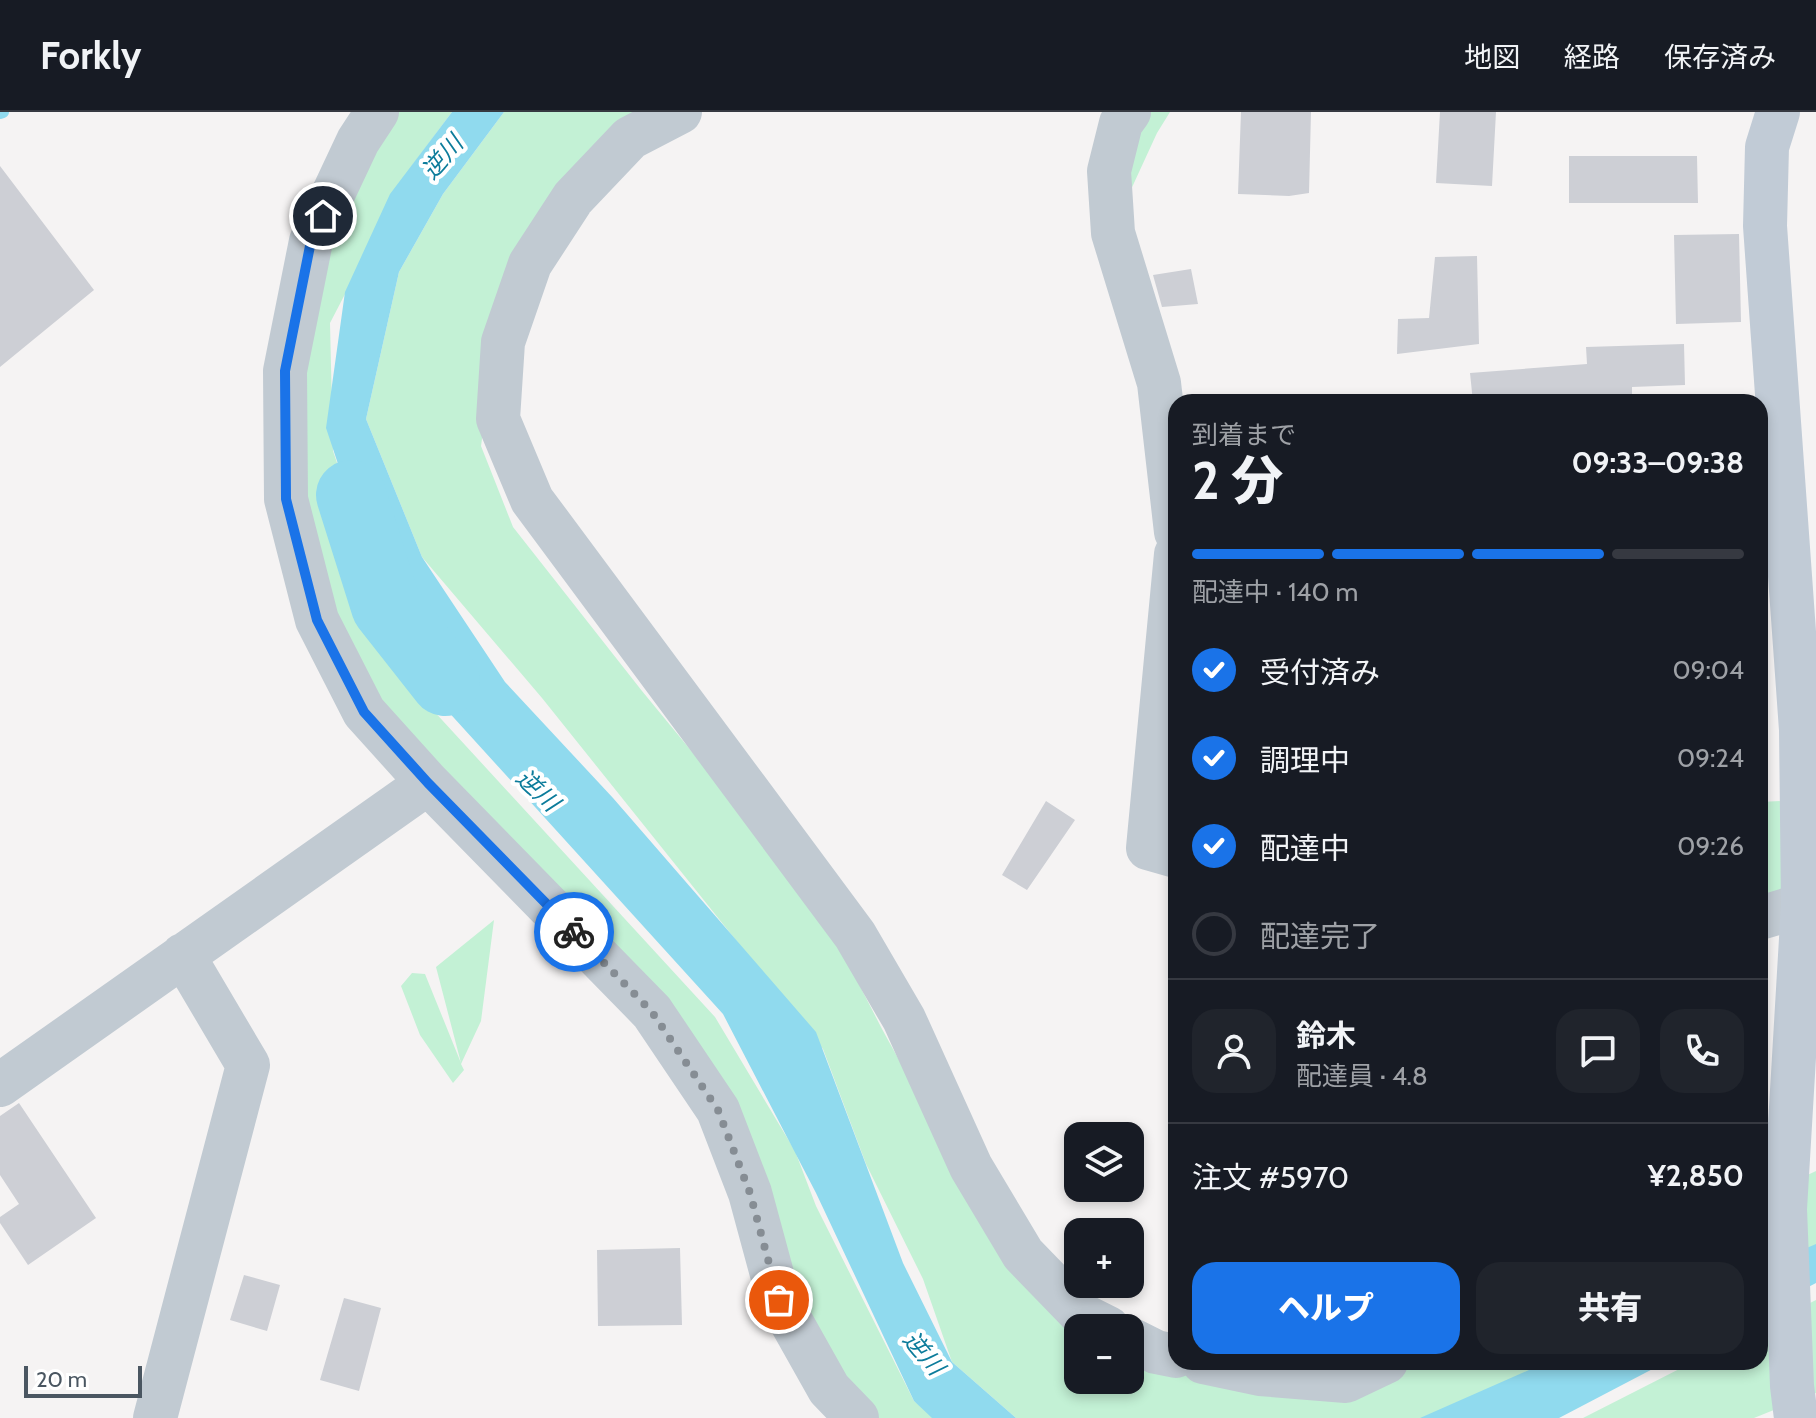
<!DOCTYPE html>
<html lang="ja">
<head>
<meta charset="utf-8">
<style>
  :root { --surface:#171b24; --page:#20242c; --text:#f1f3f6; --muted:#9ea1a6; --line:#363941; --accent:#1a73e8 }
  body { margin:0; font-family:Cabin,"Noto Sans JP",sans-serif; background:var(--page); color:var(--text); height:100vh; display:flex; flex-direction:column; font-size:30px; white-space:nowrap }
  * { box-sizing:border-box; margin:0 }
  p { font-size:26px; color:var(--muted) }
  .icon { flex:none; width:44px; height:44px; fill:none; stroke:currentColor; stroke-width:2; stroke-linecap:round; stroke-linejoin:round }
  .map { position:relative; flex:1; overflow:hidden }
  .details { position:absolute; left:1168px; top:282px; width:600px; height:976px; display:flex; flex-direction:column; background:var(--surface); border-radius:24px; box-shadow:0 4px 12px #0003 }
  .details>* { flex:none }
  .tools { position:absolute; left:1064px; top:1010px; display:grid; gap:16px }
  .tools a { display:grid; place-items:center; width:80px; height:80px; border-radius:16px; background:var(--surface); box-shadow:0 4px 12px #0003; font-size:40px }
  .scale { position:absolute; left:24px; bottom:20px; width:118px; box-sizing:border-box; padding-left:8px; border:4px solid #4a5661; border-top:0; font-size:22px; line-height:28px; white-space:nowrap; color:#4a5661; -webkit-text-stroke:6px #fff; paint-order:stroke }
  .pin { position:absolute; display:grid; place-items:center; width:68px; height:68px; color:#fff; margin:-34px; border:4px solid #fff; border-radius:50%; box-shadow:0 2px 8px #0007 }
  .courier { position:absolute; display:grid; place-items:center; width:80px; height:80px; margin:-40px; border:6px solid #1a73e8; border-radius:50%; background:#fff; color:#222; box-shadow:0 2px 10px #0007 }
  .headline em { font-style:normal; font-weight:800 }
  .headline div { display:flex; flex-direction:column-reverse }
  .headline { display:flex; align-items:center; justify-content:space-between; height:136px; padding:0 24px }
  h1 { font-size:52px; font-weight:800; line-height:60px }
  .bar { display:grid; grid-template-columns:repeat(4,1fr); gap:12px 8px; align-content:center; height:96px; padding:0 24px }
  .bar i { height:10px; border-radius:6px; background:var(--line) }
  .bar .active { background:var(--accent) }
  .bar p { grid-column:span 4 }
  .line { display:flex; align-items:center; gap:20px; padding:0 24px; border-top:2px solid var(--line) }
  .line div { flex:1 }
  .round { display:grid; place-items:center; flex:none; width:84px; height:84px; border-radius:24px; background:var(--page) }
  ol { padding:0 24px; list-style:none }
  li { display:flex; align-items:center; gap:24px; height:88px }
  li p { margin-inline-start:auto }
  li .icon { padding:8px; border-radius:50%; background:var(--accent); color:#fff; stroke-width:4 }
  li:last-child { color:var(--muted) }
  li i { width:44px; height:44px; border:4px solid var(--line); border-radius:50% }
  .button { display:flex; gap:16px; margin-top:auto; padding:16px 24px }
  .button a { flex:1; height:92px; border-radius:24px; background:var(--accent); color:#fff; font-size:32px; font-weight:800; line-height:92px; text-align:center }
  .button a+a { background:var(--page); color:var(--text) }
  header { display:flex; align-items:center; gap:48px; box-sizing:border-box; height:112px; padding:0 40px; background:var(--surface); border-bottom:2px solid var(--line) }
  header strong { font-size:38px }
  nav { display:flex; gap:44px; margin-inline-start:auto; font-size:28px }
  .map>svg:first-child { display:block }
</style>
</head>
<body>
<header>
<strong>Forkly</strong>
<nav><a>地図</a><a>経路</a><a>保存済み</a></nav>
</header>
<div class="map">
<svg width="1816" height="1306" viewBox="0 0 1816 1306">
  <rect width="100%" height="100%" fill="#f5f3f3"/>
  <path fill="#c3f1d5" d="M 383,0 L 452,0 L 411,55 L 330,211 L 333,339 L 383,485 L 420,584 L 715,905 L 795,1039 L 816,1094 L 914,1289 L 935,1306 L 871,1306 L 829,1263 L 731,1001 L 387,600 L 340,537 L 304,411 L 295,300 L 318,145 Z
    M 504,0 L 667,0 L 505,163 L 481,334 L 513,415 L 642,579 L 800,771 L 846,847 L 882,917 L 994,1121 L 1078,1216 L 1078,1268 L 1130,1268 L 1130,1240 L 1404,1250 L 1583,1250 L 1435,1306 L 1016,1306 L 952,1250 L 923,1167 L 866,1052 L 823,937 L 542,586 L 422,445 L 366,307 L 399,160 L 443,82 Z
    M 1148,0 L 1170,0 L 1157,21 L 1128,84 L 1133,18 Z
    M 1781,689 L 1783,783 L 1760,789 L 1760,690 Z
    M 494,808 L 481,909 L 461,952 L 464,958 L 453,971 L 420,923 L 401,874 L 412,861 L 425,862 L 461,951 L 436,855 Z
    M 1816,1059 L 1816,1162 L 1760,1183 L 1760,1085 Z
    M 1816,1188 L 1816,1281 L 1754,1306 L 1583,1306 L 1693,1250 L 1760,1250 L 1760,1216 Z"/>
  <path fill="#90daee" d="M 452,0 L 504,0 L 443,82 L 399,160 L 366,307 L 422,445 L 505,570 L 613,686 L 816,920 L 903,1151 L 952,1250 L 1016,1306 L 932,1306 L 914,1289 L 816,1081 L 723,902 L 405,552 L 326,316 L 345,180 L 390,82 Z
    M 1816,1132 L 1816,1171 L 1760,1200 L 1760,1156 Z
    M 1547,1250 L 1666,1250 L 1559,1306 L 1420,1306 Z"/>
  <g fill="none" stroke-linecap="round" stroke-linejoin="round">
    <path stroke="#90daee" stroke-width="12" d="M 0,1 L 3,0"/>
    <path stroke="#90daee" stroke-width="70" d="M 351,383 L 386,494 L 445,569"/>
  </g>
  <path fill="#cdcfd5" d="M 1241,0 L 1311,0 L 1309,81 L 1289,84 L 1238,82 Z
    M 1440,0 L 1496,0 L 1492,74 L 1436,71 Z
    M 1569,44 L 1697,44 L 1698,91 L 1569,91 Z
    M 0,54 L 94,178 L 0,255 Z
    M 1739,122 L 1741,210 L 1676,212 L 1674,123 Z
    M 1477,144 L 1479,232 L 1397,242 L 1398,207 L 1429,206 L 1435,145 Z
    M 1191,157 L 1198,192 L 1162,195 L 1153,163 Z
    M 1684,232 L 1685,273 L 1632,275 L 1632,290 L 1473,290 L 1470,261 L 1587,252 L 1586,235 Z
    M 1046,689 L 1075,708 L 1027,778 L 1002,763 Z
    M 19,991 L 96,1106 L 28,1153 L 0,1111 L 0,1105 L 19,1092 L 0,1063 L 0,1004 Z
    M 680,1136 L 682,1213 L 598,1214 L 597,1138 Z
    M 244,1163 L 280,1173 L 267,1219 L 230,1208 Z
    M 344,1186 L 381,1196 L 359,1279 L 320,1268 Z"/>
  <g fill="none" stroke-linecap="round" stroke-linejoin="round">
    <path stroke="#c1cad2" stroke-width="44" d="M 377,0 L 358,29 L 311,129 L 285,259 L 286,387 L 317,508 L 364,600 L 428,671 L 652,900 L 718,998 L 750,1081 L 779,1188 L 829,1277 L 857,1306
      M 680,0 L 630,26 L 573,86 L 530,152 L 503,230 L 498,307 L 532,388 L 855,823 L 904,907 L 971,1055 L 1023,1142 L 1082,1203 L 1108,1216
      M 1129,0 L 1121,11 L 1109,59 L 1113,121 L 1159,271 L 1176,420
      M 1176,442 L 1148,736 L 1176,744
      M 1760,806 L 1803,793
      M 0,973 L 428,671
      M 1130,1227 L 1156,1240 L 1176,1244
      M 1203,1250 L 1260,1262 L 1346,1269 L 1386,1250
      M 155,1306 L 248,953 L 183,843"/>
    <path stroke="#c1cbd6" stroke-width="44" d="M 1778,0 L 1767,35 L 1765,114 L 1801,618 L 1803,793 L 1785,1097 L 1792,1274 L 1796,1306"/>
  </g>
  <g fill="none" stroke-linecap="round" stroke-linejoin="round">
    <path stroke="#868d94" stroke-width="8" stroke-dasharray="0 14.4" d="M 574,820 L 652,900 L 718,998 L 750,1081 L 779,1188"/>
    <path stroke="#1a73e8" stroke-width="10" d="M 323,104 L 311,129 L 285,259 L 286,387 L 317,508 L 364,600 L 428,671 L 574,820"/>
  </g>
  <g text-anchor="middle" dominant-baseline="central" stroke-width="8" stroke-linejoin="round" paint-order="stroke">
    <g font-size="24" font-style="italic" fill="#0c7c9b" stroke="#fff">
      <text transform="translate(442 45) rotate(-49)">逆川</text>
      <text transform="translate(538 678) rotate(43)">逆川</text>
      <text transform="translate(924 1241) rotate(50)">逆川</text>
    </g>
  </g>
</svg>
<div class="tools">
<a><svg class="icon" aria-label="layers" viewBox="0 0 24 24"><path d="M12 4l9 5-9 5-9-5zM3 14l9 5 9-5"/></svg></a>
<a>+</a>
<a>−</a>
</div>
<div class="scale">20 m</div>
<div class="pin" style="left:779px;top:1188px;background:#ea580c"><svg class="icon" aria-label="bag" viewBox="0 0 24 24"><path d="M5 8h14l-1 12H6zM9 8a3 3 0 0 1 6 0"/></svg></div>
<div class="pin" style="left:323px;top:104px;background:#1f2937"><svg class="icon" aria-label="home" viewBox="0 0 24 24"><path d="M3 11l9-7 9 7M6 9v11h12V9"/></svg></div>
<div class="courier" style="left:574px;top:820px"><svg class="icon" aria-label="bike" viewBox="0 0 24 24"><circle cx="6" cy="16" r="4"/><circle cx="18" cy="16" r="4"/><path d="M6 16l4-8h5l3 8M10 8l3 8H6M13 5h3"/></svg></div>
<section class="details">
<div class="headline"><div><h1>2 分</h1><p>到着まで</p></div><em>09:33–09:38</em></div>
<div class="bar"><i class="active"></i><i class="active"></i><i class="active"></i><i></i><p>配達中 · 140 m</p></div>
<ol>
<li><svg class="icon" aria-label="check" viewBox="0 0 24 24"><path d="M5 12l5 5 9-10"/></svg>受付済み<p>09:04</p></li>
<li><svg class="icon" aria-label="check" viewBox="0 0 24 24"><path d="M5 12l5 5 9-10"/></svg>調理中<p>09:24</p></li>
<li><svg class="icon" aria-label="check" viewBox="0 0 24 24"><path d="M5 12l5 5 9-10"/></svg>配達中<p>09:26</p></li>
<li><i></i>配達完了</li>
</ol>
<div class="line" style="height:144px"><a class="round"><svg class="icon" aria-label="person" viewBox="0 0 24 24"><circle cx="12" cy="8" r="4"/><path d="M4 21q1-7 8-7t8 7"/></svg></a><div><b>鈴木</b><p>配達員 · 4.8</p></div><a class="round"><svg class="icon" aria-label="chat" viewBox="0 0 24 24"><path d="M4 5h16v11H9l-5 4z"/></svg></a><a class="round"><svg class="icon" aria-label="phone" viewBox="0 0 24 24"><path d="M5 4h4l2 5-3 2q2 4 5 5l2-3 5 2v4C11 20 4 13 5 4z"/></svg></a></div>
<div class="line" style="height:104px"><div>注文 #5970</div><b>¥2,850</b></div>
<div class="button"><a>ヘルプ</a><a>共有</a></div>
</section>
</div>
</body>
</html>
